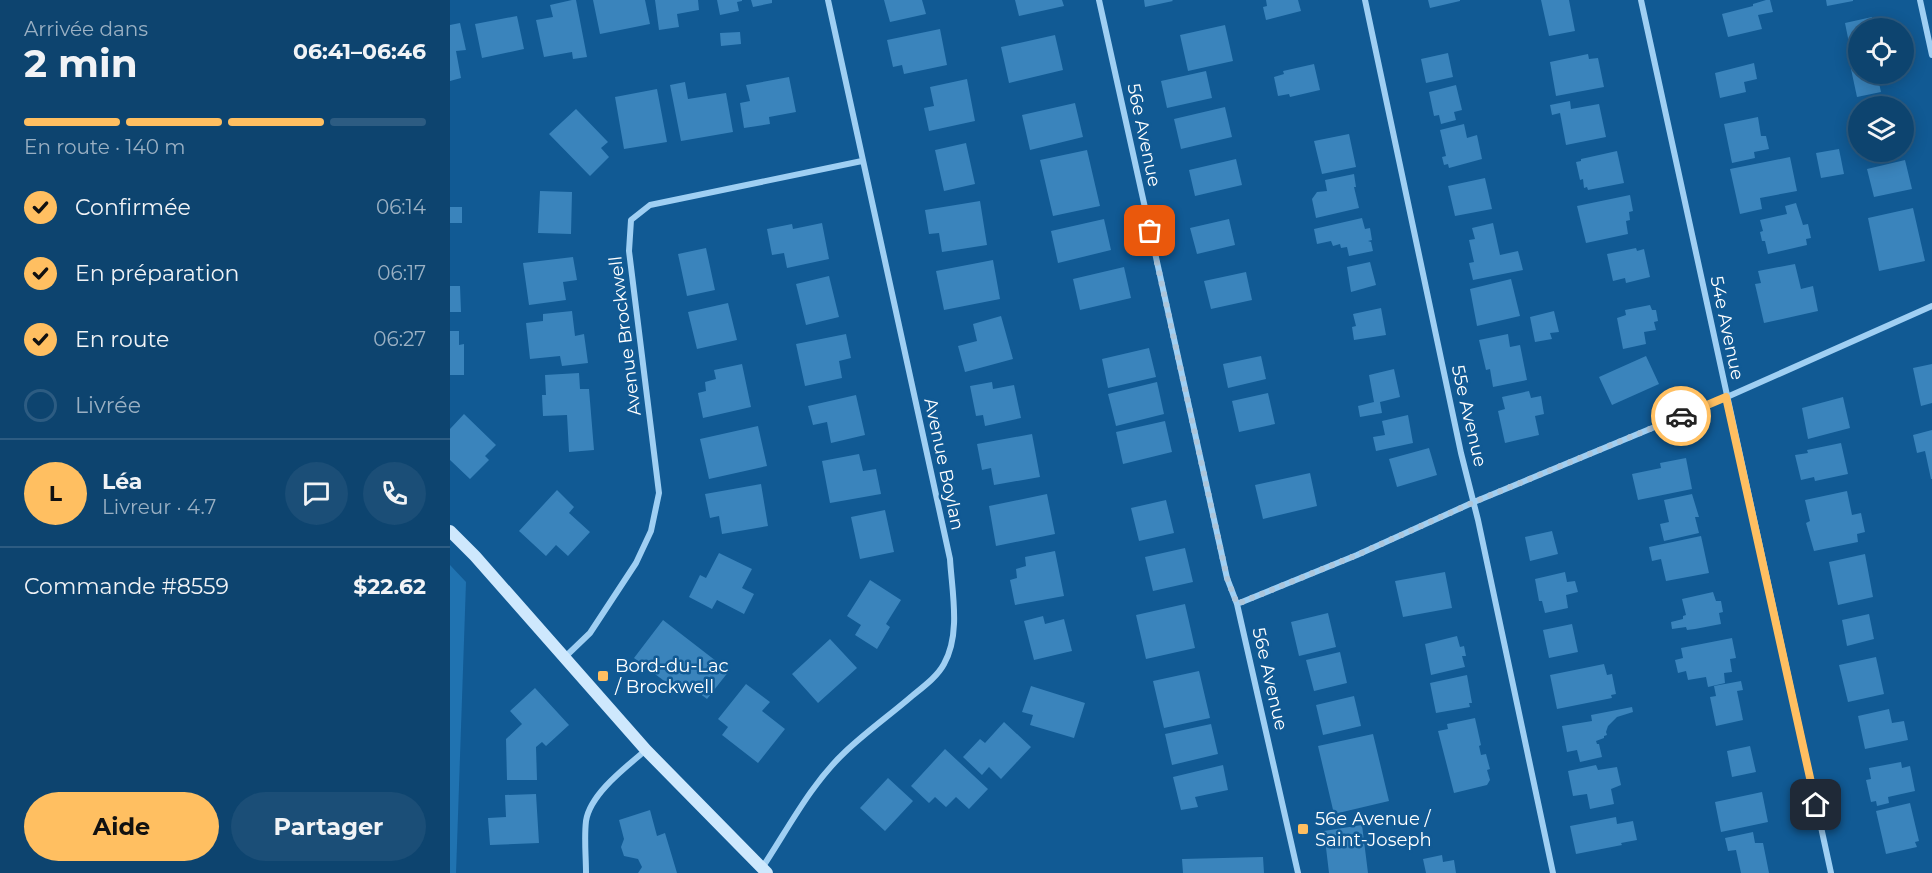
<!DOCTYPE html>
<html lang="fr">
<head>
<meta charset="utf-8">
<style>
  :root { --surface:#0d446f; --page:#1b4e77; --text:#f1f3f6; --muted:#9ab0c3; --line:#2d5c82; --accent:#ffbf61 }
  body { margin:0; font-family:Montserrat,sans-serif; background:var(--page); color:var(--text); height:100vh; display:flex; flex-direction:column; font-size:22px; white-space:nowrap }
  * { box-sizing:border-box; margin:0 }
  p { font-size:20px; color:var(--muted) }
  .icon { flex:none; width:33px; height:33px; fill:none; stroke:currentColor; stroke-width:2; stroke-linecap:round; stroke-linejoin:round }
  .map { position:relative; flex:1; overflow:hidden }
  .side { display:flex; flex-direction:column; background:var(--surface); width:450px }
  .side>* { flex:none }
  .fabs { position:absolute; left:1398px; top:18px; display:grid; gap:12px }
  .fabs a { display:grid; place-items:center; width:66px; height:66px; border-radius:50%; background:var(--surface); box-shadow:0 3px 15px #0003,0 0 0 2px var(--line); font-size:30px }
  .pin { position:absolute; display:grid; place-items:center; width:51px; height:51px; color:#fff; margin:-26px; border-radius:12px; box-shadow:0 3px 9px #0006 }
  .courier { position:absolute; display:grid; place-items:center; width:60px; height:60px; margin:-30px; border:4px solid #ffbf61; border-radius:50%; background:#fff; color:#222; box-shadow:0 2px 8px #0007 }
  .summary em { font-style:normal; font-weight:700 }
  .summary div { display:flex; flex-direction:column-reverse }
  .summary { display:flex; align-items:center; justify-content:space-between; height:102px; padding:0 24px }
  h1 { font-size:39px; font-weight:700; line-height:45px }
  .bar { display:grid; grid-template-columns:repeat(4,1fr); gap:9px 6px; align-content:center; height:72px; padding:0 24px }
  .bar i { height:8px; border-radius:4px; background:var(--line) }
  .bar .active { background:var(--accent) }
  .bar p { grid-column:span 4 }
  .line { display:flex; align-items:center; gap:15px; padding:0 24px; border-top:2px solid var(--line) }
  .line div { flex:1 }
  .round { display:grid; place-items:center; flex:none; width:63px; height:63px; border-radius:32px; background:var(--page) }
  ol { padding:0 24px; list-style:none }
  li { display:flex; align-items:center; gap:18px; height:66px }
  li p { margin-inline-start:auto }
  li .icon { padding:6px; border-radius:50%; background:var(--accent); color:#111; stroke-width:4 }
  li:last-child { color:var(--muted) }
  li i { width:33px; height:33px; border:3px solid var(--line); border-radius:50% }
  .button { display:flex; gap:12px; margin-top:auto; padding:12px 24px }
  .button a { flex:1; height:69px; border-radius:36px; background:var(--accent); color:#111; font-size:24px; font-weight:700; line-height:69px; text-align:center }
  .button a+a { background:var(--page); color:var(--text) }
  main { display:flex; flex:1; min-height:0 }
  .map>svg:first-child { display:block }
</style>
</head>
<body>
<main>
<section class="side">
<div class="summary"><div><h1>2 min</h1><p>Arrivée dans</p></div><em>06:41–06:46</em></div>
<div class="bar"><i class="active"></i><i class="active"></i><i class="active"></i><i></i><p>En route · 140 m</p></div>
<ol>
<li><svg class="icon" aria-label="check" viewBox="0 0 24 24"><path d="M5 12l5 5 9-10"/></svg>Confirmée<p>06:14</p></li>
<li><svg class="icon" aria-label="check" viewBox="0 0 24 24"><path d="M5 12l5 5 9-10"/></svg>En préparation<p>06:17</p></li>
<li><svg class="icon" aria-label="check" viewBox="0 0 24 24"><path d="M5 12l5 5 9-10"/></svg>En route<p>06:27</p></li>
<li><i></i>Livrée</li>
</ol>
<div class="line" style="height:108px"><b class="round" style="background:var(--accent);color:#111">L</b><div><b>Léa</b><p>Livreur · 4.7</p></div><a class="round"><svg class="icon" aria-label="chat" viewBox="0 0 24 24"><path d="M4 5h16v11H9l-5 4z"/></svg></a><a class="round"><svg class="icon" aria-label="phone" viewBox="0 0 24 24"><path d="M5 4h4l2 5-3 2q2 4 5 5l2-3 5 2v4C11 20 4 13 5 4z"/></svg></a></div>
<div class="line" style="height:78px"><div>Commande #8559</div><b>$22.62</b></div>
<div class="button"><a>Aide</a><a>Partager</a></div>
</section>
<div class="map">
<svg width="1482" height="873" viewBox="0 0 1482 873">
  <rect width="100%" height="100%" fill="#115a94"/>
  <path fill="#2073b1" d="M 0,565 L 16,582 L 6,873 L 0,873 Z"/>
  <path fill="#3a84bc" d="M 122,0 L 126,0 L 137,57 L 123,59 L 122,52 L 94,57 L 86,20 L 103,17 L 100,5 Z
    M 143,0 L 195,0 L 200,24 L 150,34 Z
    M 205,0 L 248,0 L 249,10 L 227,14 L 229,27 L 209,30 Z
    M 267,0 L 292,0 L 292,1 L 287,2 L 289,11 L 270,15 Z
    M 301,0 L 322,0 L 322,3 L 303,7 Z
    M 434,0 L 472,0 L 476,14 L 440,22 Z
    M 565,0 L 612,0 L 614,6 L 569,16 Z
    M 694,0 L 722,0 L 723,1 L 695,7 Z
    M 816,0 L 848,0 L 851,11 L 816,20 L 813,7 L 817,6 Z
    M 978,0 L 1010,0 L 1010,1 L 980,8 Z
    M 1091,0 L 1119,0 L 1125,31 L 1099,36 Z
    M 1316,0 L 1320,0 L 1323,12 L 1308,15 L 1312,29 L 1278,37 L 1272,14 L 1303,6 L 1303,4 Z
    M 1376,0 L 1403,0 L 1403,1 L 1377,6 Z
    M 67,16 L 74,49 L 32,58 L 25,24 Z
    M 1422,17 L 1424,28 L 1408,28 L 1408,46 L 1400,48 L 1395,23 Z
    M 10,23 L 16,50 L 6,51 L 11,78 L 0,81 L 0,25 Z
    M 775,25 L 783,61 L 738,71 L 730,35 Z
    M 490,29 L 497,65 L 454,74 L 452,65 L 443,67 L 437,40 Z
    M 290,32 L 291,44 L 271,46 L 270,33 Z
    M 605,35 L 613,70 L 559,83 L 551,47 Z
    M 998,53 L 1003,77 L 976,83 L 971,59 Z
    M 1138,54 L 1139,59 L 1148,58 L 1154,87 L 1106,96 L 1100,62 Z
    M 1304,63 L 1307,79 L 1294,82 L 1296,92 L 1270,98 L 1265,73 Z
    M 864,64 L 870,90 L 840,97 L 839,94 L 828,96 L 824,77 L 834,74 L 833,71 Z
    M 1408,68 L 1408,74 L 1427,74 L 1431,92 L 1407,97 L 1401,69 Z
    M 756,71 L 762,98 L 717,108 L 711,81 Z
    M 339,77 L 346,112 L 319,117 L 320,124 L 294,128 L 290,103 L 300,101 L 296,85 Z
    M 517,79 L 525,121 L 479,131 L 474,108 L 484,106 L 480,87 Z
    M 235,82 L 238,99 L 276,93 L 283,132 L 231,141 L 220,85 Z
    M 1006,85 L 1012,110 L 1004,112 L 1006,120 L 991,124 L 989,115 L 984,116 L 979,92 Z
    M 207,89 L 217,142 L 174,149 L 165,97 Z
    M 1120,101 L 1121,109 L 1149,104 L 1156,137 L 1116,145 L 1110,113 L 1102,115 L 1100,105 Z
    M 625,103 L 633,137 L 580,150 L 572,115 Z
    M 775,107 L 782,137 L 731,149 L 724,119 Z
    M 126,109 L 158,142 L 151,148 L 159,157 L 140,176 L 99,134 Z
    M 1308,117 L 1311,136 L 1316,136 L 1319,149 L 1304,152 L 1305,158 L 1282,163 L 1274,124 Z
    M 1014,124 L 1017,138 L 1027,135 L 1032,159 L 999,168 L 998,164 L 994,165 L 992,157 L 996,156 L 990,130 Z
    M 899,134 L 906,167 L 872,174 L 864,141 Z
    M 516,143 L 525,184 L 494,191 L 485,150 Z
    M 1389,149 L 1394,174 L 1371,178 L 1366,153 Z
    M 637,150 L 650,206 L 603,216 L 590,160 Z
    M 1167,151 L 1174,183 L 1138,190 L 1137,187 L 1134,188 L 1133,179 L 1130,180 L 1126,162 L 1131,161 L 1131,159 Z
    M 1340,157 L 1347,191 L 1310,198 L 1312,209 L 1290,214 L 1280,169 Z
    M 786,159 L 792,185 L 745,196 L 739,170 Z
    M 1455,160 L 1462,189 L 1424,197 L 1417,169 Z
    M 904,174 L 906,187 L 904,187 L 909,208 L 866,218 L 862,199 L 867,192 L 877,191 L 875,180 Z
    M 1035,178 L 1042,209 L 1005,216 L 998,186 Z
    M 90,191 L 122,192 L 121,234 L 88,233 Z
    M 1180,195 L 1183,211 L 1179,212 L 1180,220 L 1176,221 L 1178,234 L 1136,243 L 1127,206 Z
    M 530,201 L 537,245 L 492,252 L 489,233 L 479,234 L 475,210 Z
    M 1346,203 L 1353,225 L 1358,224 L 1361,238 L 1356,239 L 1357,245 L 1318,254 L 1315,241 L 1312,241 L 1310,232 L 1313,231 L 1310,220 L 1337,214 L 1335,206 Z
    M 0,207 L 12,207 L 12,223 L 0,223 Z
    M 1463,208 L 1475,261 L 1429,271 L 1418,218 Z
    M 912,218 L 915,229 L 920,228 L 922,240 L 918,241 L 921,242 L 923,251 L 899,256 L 897,247 L 891,248 L 890,244 L 883,246 L 881,241 L 867,244 L 864,229 Z
    M 654,219 L 661,250 L 608,263 L 601,231 Z
    M 779,219 L 785,245 L 747,254 L 740,228 Z
    M 372,223 L 379,259 L 337,268 L 334,253 L 322,255 L 317,229 L 342,224 L 343,229 Z
    M 1043,223 L 1050,255 L 1068,251 L 1073,270 L 1023,280 L 1019,263 L 1024,262 L 1019,240 L 1025,239 L 1022,228 Z
    M 256,248 L 265,290 L 237,296 L 228,254 Z
    M 1186,248 L 1187,251 L 1194,249 L 1200,277 L 1176,283 L 1175,278 L 1163,281 L 1157,254 Z
    M 123,257 L 127,280 L 113,282 L 116,300 L 79,305 L 73,263 Z
    M 543,260 L 550,299 L 494,310 L 486,271 Z
    M 920,262 L 926,285 L 901,292 L 897,267 Z
    M 1345,264 L 1351,289 L 1363,286 L 1368,311 L 1314,323 L 1305,284 L 1311,283 L 1308,271 Z
    M 674,267 L 681,298 L 630,310 L 623,279 Z
    M 796,272 L 802,300 L 761,309 L 754,281 Z
    M 379,276 L 389,317 L 356,325 L 346,284 Z
    M 1061,279 L 1070,316 L 1027,326 L 1020,289 Z
    M 0,286 L 10,286 L 11,312 L 0,312 Z
    M 278,303 L 287,340 L 247,349 L 238,312 Z
    M 1200,305 L 1202,310 L 1206,310 L 1208,321 L 1204,322 L 1206,330 L 1194,332 L 1196,344 L 1173,349 L 1167,318 L 1176,315 L 1175,310 Z
    M 931,308 L 936,335 L 904,340 L 902,327 L 906,326 L 903,314 Z
    M 122,311 L 125,336 L 134,334 L 138,363 L 112,366 L 110,356 L 80,359 L 76,323 L 93,321 L 93,314 Z
    M 1104,311 L 1109,332 L 1100,333 L 1102,339 L 1085,342 L 1080,317 Z
    M 551,316 L 563,359 L 515,372 L 508,346 L 527,341 L 523,324 Z
    M 0,331 L 9,331 L 9,345 L 14,344 L 14,375 L 0,375 Z
    M 396,334 L 401,358 L 389,361 L 392,378 L 355,386 L 346,344 Z
    M 1058,334 L 1060,347 L 1070,345 L 1077,380 L 1043,387 L 1040,369 L 1036,370 L 1029,340 Z
    M 699,348 L 706,377 L 658,388 L 652,359 Z
    M 811,356 L 816,379 L 778,388 L 773,364 Z
    M 1196,356 L 1209,384 L 1162,405 L 1149,377 Z
    M 292,364 L 301,407 L 253,418 L 248,393 L 256,391 L 255,382 L 266,379 L 264,370 Z
    M 1482,364 L 1482,403 L 1471,406 L 1463,368 Z
    M 944,369 L 950,397 L 930,402 L 932,413 L 910,417 L 908,406 L 924,402 L 919,375 Z
    M 129,373 L 130,389 L 139,389 L 144,450 L 119,452 L 117,415 L 93,416 L 92,395 L 96,395 L 95,375 Z
    M 542,382 L 543,389 L 564,385 L 571,418 L 535,426 L 533,415 L 526,416 L 520,386 Z
    M 707,382 L 714,414 L 666,426 L 658,394 Z
    M 1079,391 L 1081,398 L 1091,396 L 1094,414 L 1085,416 L 1089,435 L 1055,443 L 1048,411 L 1055,409 L 1052,397 Z
    M 818,393 L 825,424 L 789,432 L 782,401 Z
    M 406,395 L 415,435 L 381,443 L 377,422 L 363,425 L 358,406 Z
    M 1393,397 L 1400,428 L 1358,439 L 1352,408 Z
    M 14,414 L 46,445 L 35,456 L 39,460 L 20,479 L 0,460 L 0,429 Z
    M 958,415 L 963,443 L 926,451 L 923,437 L 935,435 L 932,421 Z
    M 715,421 L 722,452 L 673,464 L 666,432 Z
    M 308,426 L 317,466 L 259,479 L 250,439 Z
    M 1482,430 L 1482,479 L 1481,479 L 1475,451 L 1467,453 L 1463,435 Z
    M 582,434 L 590,477 L 544,485 L 541,468 L 532,470 L 527,444 Z
    M 1391,443 L 1398,474 L 1365,481 L 1364,477 L 1351,480 L 1345,455 L 1358,453 L 1357,450 Z
    M 979,448 L 987,475 L 947,487 L 939,459 Z
    M 409,454 L 413,471 L 426,469 L 431,494 L 380,503 L 372,461 Z
    M 1236,458 L 1242,489 L 1188,500 L 1182,474 L 1211,468 L 1210,463 Z
    M 860,473 L 867,506 L 813,519 L 805,485 Z
    M 311,484 L 318,526 L 272,534 L 269,516 L 260,518 L 255,494 Z
    M 107,490 L 124,507 L 119,513 L 140,532 L 118,556 L 106,545 L 96,556 L 69,531 Z
    M 1397,491 L 1402,515 L 1411,513 L 1415,532 L 1407,534 L 1408,542 L 1364,551 L 1356,523 L 1360,521 L 1355,500 Z
    M 597,494 L 605,534 L 546,546 L 539,506 Z
    M 1242,494 L 1249,517 L 1245,517 L 1249,533 L 1214,541 L 1210,524 L 1219,522 L 1214,500 Z
    M 716,500 L 724,533 L 689,541 L 681,508 Z
    M 435,510 L 444,552 L 410,559 L 401,517 Z
    M 1102,531 L 1108,554 L 1080,561 L 1075,537 Z
    M 1251,536 L 1259,573 L 1216,581 L 1211,559 L 1202,561 L 1199,547 Z
    M 735,548 L 743,582 L 703,591 L 695,557 Z
    M 605,551 L 614,596 L 565,605 L 560,580 L 567,578 L 566,569 L 576,566 L 575,557 Z
    M 269,553 L 302,569 L 292,588 L 304,594 L 294,614 L 267,600 L 262,609 L 239,597 L 250,575 L 256,578 Z
    M 1415,554 L 1423,597 L 1388,605 L 1379,562 Z
    M 995,572 L 1002,608 L 953,617 L 945,581 Z
    M 1115,572 L 1117,582 L 1125,581 L 1128,592 L 1116,595 L 1118,608 L 1095,613 L 1092,601 L 1089,601 L 1085,579 Z
    M 420,580 L 451,600 L 436,624 L 440,627 L 427,649 L 405,635 L 411,625 L 397,616 Z
    M 1263,592 L 1266,601 L 1271,601 L 1273,612 L 1269,613 L 1271,624 L 1245,629 L 1237,630 L 1236,627 L 1222,629 L 1221,622 L 1233,619 L 1233,616 L 1236,615 L 1232,599 Z
    M 735,604 L 745,648 L 696,659 L 686,615 Z
    M 878,613 L 886,647 L 849,656 L 841,622 Z
    M 1419,614 L 1424,639 L 1397,646 L 1392,620 Z
    M 593,616 L 595,624 L 614,619 L 622,651 L 584,660 L 574,621 Z
    M 213,620 L 279,671 L 257,699 L 237,684 L 230,693 L 184,658 Z
    M 1122,624 L 1128,652 L 1099,658 L 1093,630 Z
    M 1007,636 L 1010,647 L 1014,646 L 1016,656 L 1012,656 L 1015,667 L 981,675 L 975,644 Z
    M 1282,638 L 1286,658 L 1280,659 L 1282,672 L 1274,673 L 1275,683 L 1258,687 L 1256,677 L 1238,680 L 1236,671 L 1228,673 L 1225,660 L 1233,658 L 1231,648 Z
    M 380,639 L 407,668 L 368,703 L 342,674 Z
    M 890,652 L 897,683 L 864,691 L 856,660 Z
    M 1426,657 L 1434,694 L 1398,702 L 1389,665 Z
    M 1154,664 L 1157,675 L 1162,674 L 1166,694 L 1161,695 L 1162,698 L 1107,709 L 1100,675 Z
    M 749,671 L 760,718 L 714,728 L 703,681 Z
    M 1017,675 L 1022,703 L 1019,703 L 1020,707 L 986,713 L 980,683 Z
    M 1291,681 L 1293,690 L 1287,691 L 1293,720 L 1266,726 L 1260,697 L 1266,696 L 1264,686 Z
    M 296,684 L 320,702 L 312,711 L 335,729 L 308,763 L 272,735 L 278,727 L 268,719 Z
    M 581,686 L 635,703 L 624,738 L 580,725 L 583,715 L 572,712 Z
    M 85,688 L 119,725 L 96,746 L 92,742 L 86,747 L 87,780 L 57,780 L 56,739 L 72,724 L 60,711 Z
    M 904,696 L 911,726 L 873,735 L 866,705 Z
    M 1182,707 L 1183,712 L 1167,717 L 1158,726 L 1156,732 L 1157,735 L 1154,736 L 1154,738 L 1146,741 L 1147,744 L 1149,744 L 1152,757 L 1130,762 L 1127,750 L 1117,752 L 1112,726 L 1142,721 L 1141,715 Z
    M 1439,709 L 1442,723 L 1454,721 L 1458,740 L 1415,749 L 1408,716 Z
    M 1025,718 L 1031,745 L 1029,746 L 1031,755 L 1036,754 L 1040,769 L 1037,770 L 1040,780 L 1037,785 L 1004,793 L 988,731 L 998,729 L 997,724 Z
    M 554,722 L 581,747 L 551,779 L 539,767 L 532,775 L 513,757 L 530,739 L 535,743 Z
    M 761,724 L 768,754 L 722,765 L 715,734 Z
    M 923,734 L 939,801 L 884,814 L 868,746 Z
    M 1300,746 L 1306,772 L 1282,777 L 1277,751 Z
    M 495,749 L 538,789 L 519,809 L 506,797 L 496,807 L 485,797 L 479,803 L 461,786 Z
    M 1451,762 L 1452,768 L 1460,766 L 1465,791 L 1438,797 L 1439,803 L 1427,806 L 1426,801 L 1421,802 L 1416,780 L 1421,779 L 1419,768 Z
    M 773,765 L 778,790 L 745,797 L 748,807 L 731,810 L 723,777 Z
    M 1146,765 L 1148,770 L 1167,767 L 1171,785 L 1161,789 L 1164,804 L 1140,809 L 1137,794 L 1123,796 L 1118,771 Z
    M 438,778 L 463,801 L 435,831 L 410,808 Z
    M 1312,792 L 1318,822 L 1271,832 L 1265,802 Z
    M 86,794 L 89,843 L 40,845 L 38,818 L 56,817 L 55,795 Z
    M 1460,803 L 1469,841 L 1465,842 L 1467,847 L 1436,854 L 1426,811 Z
    M 200,810 L 207,836 L 215,833 L 227,873 L 188,873 L 192,867 L 188,859 L 174,856 L 171,847 L 174,839 L 169,820 Z
    M 1166,817 L 1167,824 L 1183,821 L 1187,840 L 1171,843 L 1172,845 L 1126,854 L 1120,826 Z
    M 912,825 L 918,873 L 879,873 L 874,831 Z
    M 1303,832 L 1305,843 L 1313,843 L 1319,873 L 1291,873 L 1286,850 L 1278,851 L 1275,838 Z
    M 992,855 L 993,862 L 1004,860 L 1006,873 L 976,873 L 973,859 Z
    M 813,857 L 814,873 L 733,873 L 732,859 Z"/>
  <g fill="none" stroke-linecap="round" stroke-linejoin="round">
    <path stroke="#9fcff3" stroke-width="6" d="M 649,0 L 777,578 L 787,604 L 848,873
      M 915,0 L 1011,453 L 1028,520 L 1103,873
      M 1191,0 L 1381,873
      M 1470,0 L 1482,55
      M 787,604 L 907,555 L 1024,502 L 1277,397 L 1482,306
      M 114,658 L 140,633 L 186,563 L 201,531 L 209,493 L 179,251 L 181,220 L 200,205 L 412,161
      M 312,868 C 338,829 360,785 395,752 C 416,732 440,715 462,696 C 473,687 487,677 494,664 C 511,634 502,592 500,559 L 378,0
      M 136,873 C 136,856 134,838 136,821 C 140,794 176,767 196,750"/>
    <path stroke="#cee8fd" stroke-width="12" d="M 0,531 L 25,556 L 196,750 L 317,873"/>
  </g>
  <g fill="none" stroke-linecap="round" stroke-linejoin="round">
    <path stroke="#acc5da" stroke-width="6" stroke-dasharray="0 10.8" d="M 700,231 L 777,578 L 787,604 L 907,555 L 1024,502 L 1231,416"/>
    <path stroke="#ffbf61" stroke-width="8" d="M 1231,416 L 1276,397 L 1366,805"/>
  </g>
  <g fill="#ffbf61" stroke="#115a94" stroke-width="2">
    <rect x="147" y="670" width="12" height="12" rx="3"/>
    <rect x="847" y="823" width="12" height="12" rx="3"/>
  </g>
  <g text-anchor="middle" dominant-baseline="central" stroke-width="5" stroke-linejoin="round" paint-order="stroke">
    <g font-size="18" fill="#fff" stroke="#115a94">
      <text transform="translate(694 135) rotate(78)">56e Avenue</text>
      <text transform="translate(1277 328) rotate(78)">54e Avenue</text>
      <text transform="translate(175 336) rotate(-97)">Avenue Brockwell</text>
      <text transform="translate(1019 416) rotate(77)">55e Avenue</text>
      <text transform="translate(494 464) rotate(78)">Avenue Boylan</text>
      <text transform="translate(820 679) rotate(77)">56e Avenue</text>
    </g>
    <g font-size="18" fill="#fff" stroke="#115a94" text-anchor="start">
      <text x="165" y="666">Bord-du-Lac<tspan x="165" dy="21">/ Brockwell</tspan></text>
      <text x="865" y="819">56e Avenue /<tspan x="865" dy="21">Saint-Joseph</tspan></text>
    </g>
  </g>
</svg>
<div class="fabs">
<a><svg class="icon" aria-label="locate" viewBox="0 0 24 24"><circle cx="12" cy="12" r="6"/><path d="M12 2v4M12 18v4M2 12h4M18 12h4"/></svg></a>
<a><svg class="icon" aria-label="layers" viewBox="0 0 24 24"><path d="M12 4l9 5-9 5-9-5zM3 14l9 5 9-5"/></svg></a>
</div>
<div class="pin" style="left:700px;top:231px;background:#ea580c"><svg class="icon" aria-label="bag" viewBox="0 0 24 24"><path d="M5 8h14l-1 12H6zM9 8a3 3 0 0 1 6 0"/></svg></div>
<div class="pin" style="left:1366px;top:805px;background:#1f2937"><svg class="icon" aria-label="home" viewBox="0 0 24 24"><path d="M3 11l9-7 9 7M6 9v11h12V9"/></svg></div>
<div class="courier" style="left:1231px;top:416px"><svg class="icon" aria-label="car" viewBox="0 0 24 24"><path d="M5 17H2v-5l4-1 3-4h7l3 4 3 1v5h-3M9 17h6M6 11h13"/><circle cx="7" cy="17" r="2"/><circle cx="17" cy="17" r="2"/></svg></div>
</div>
</main>
</body>
</html>
